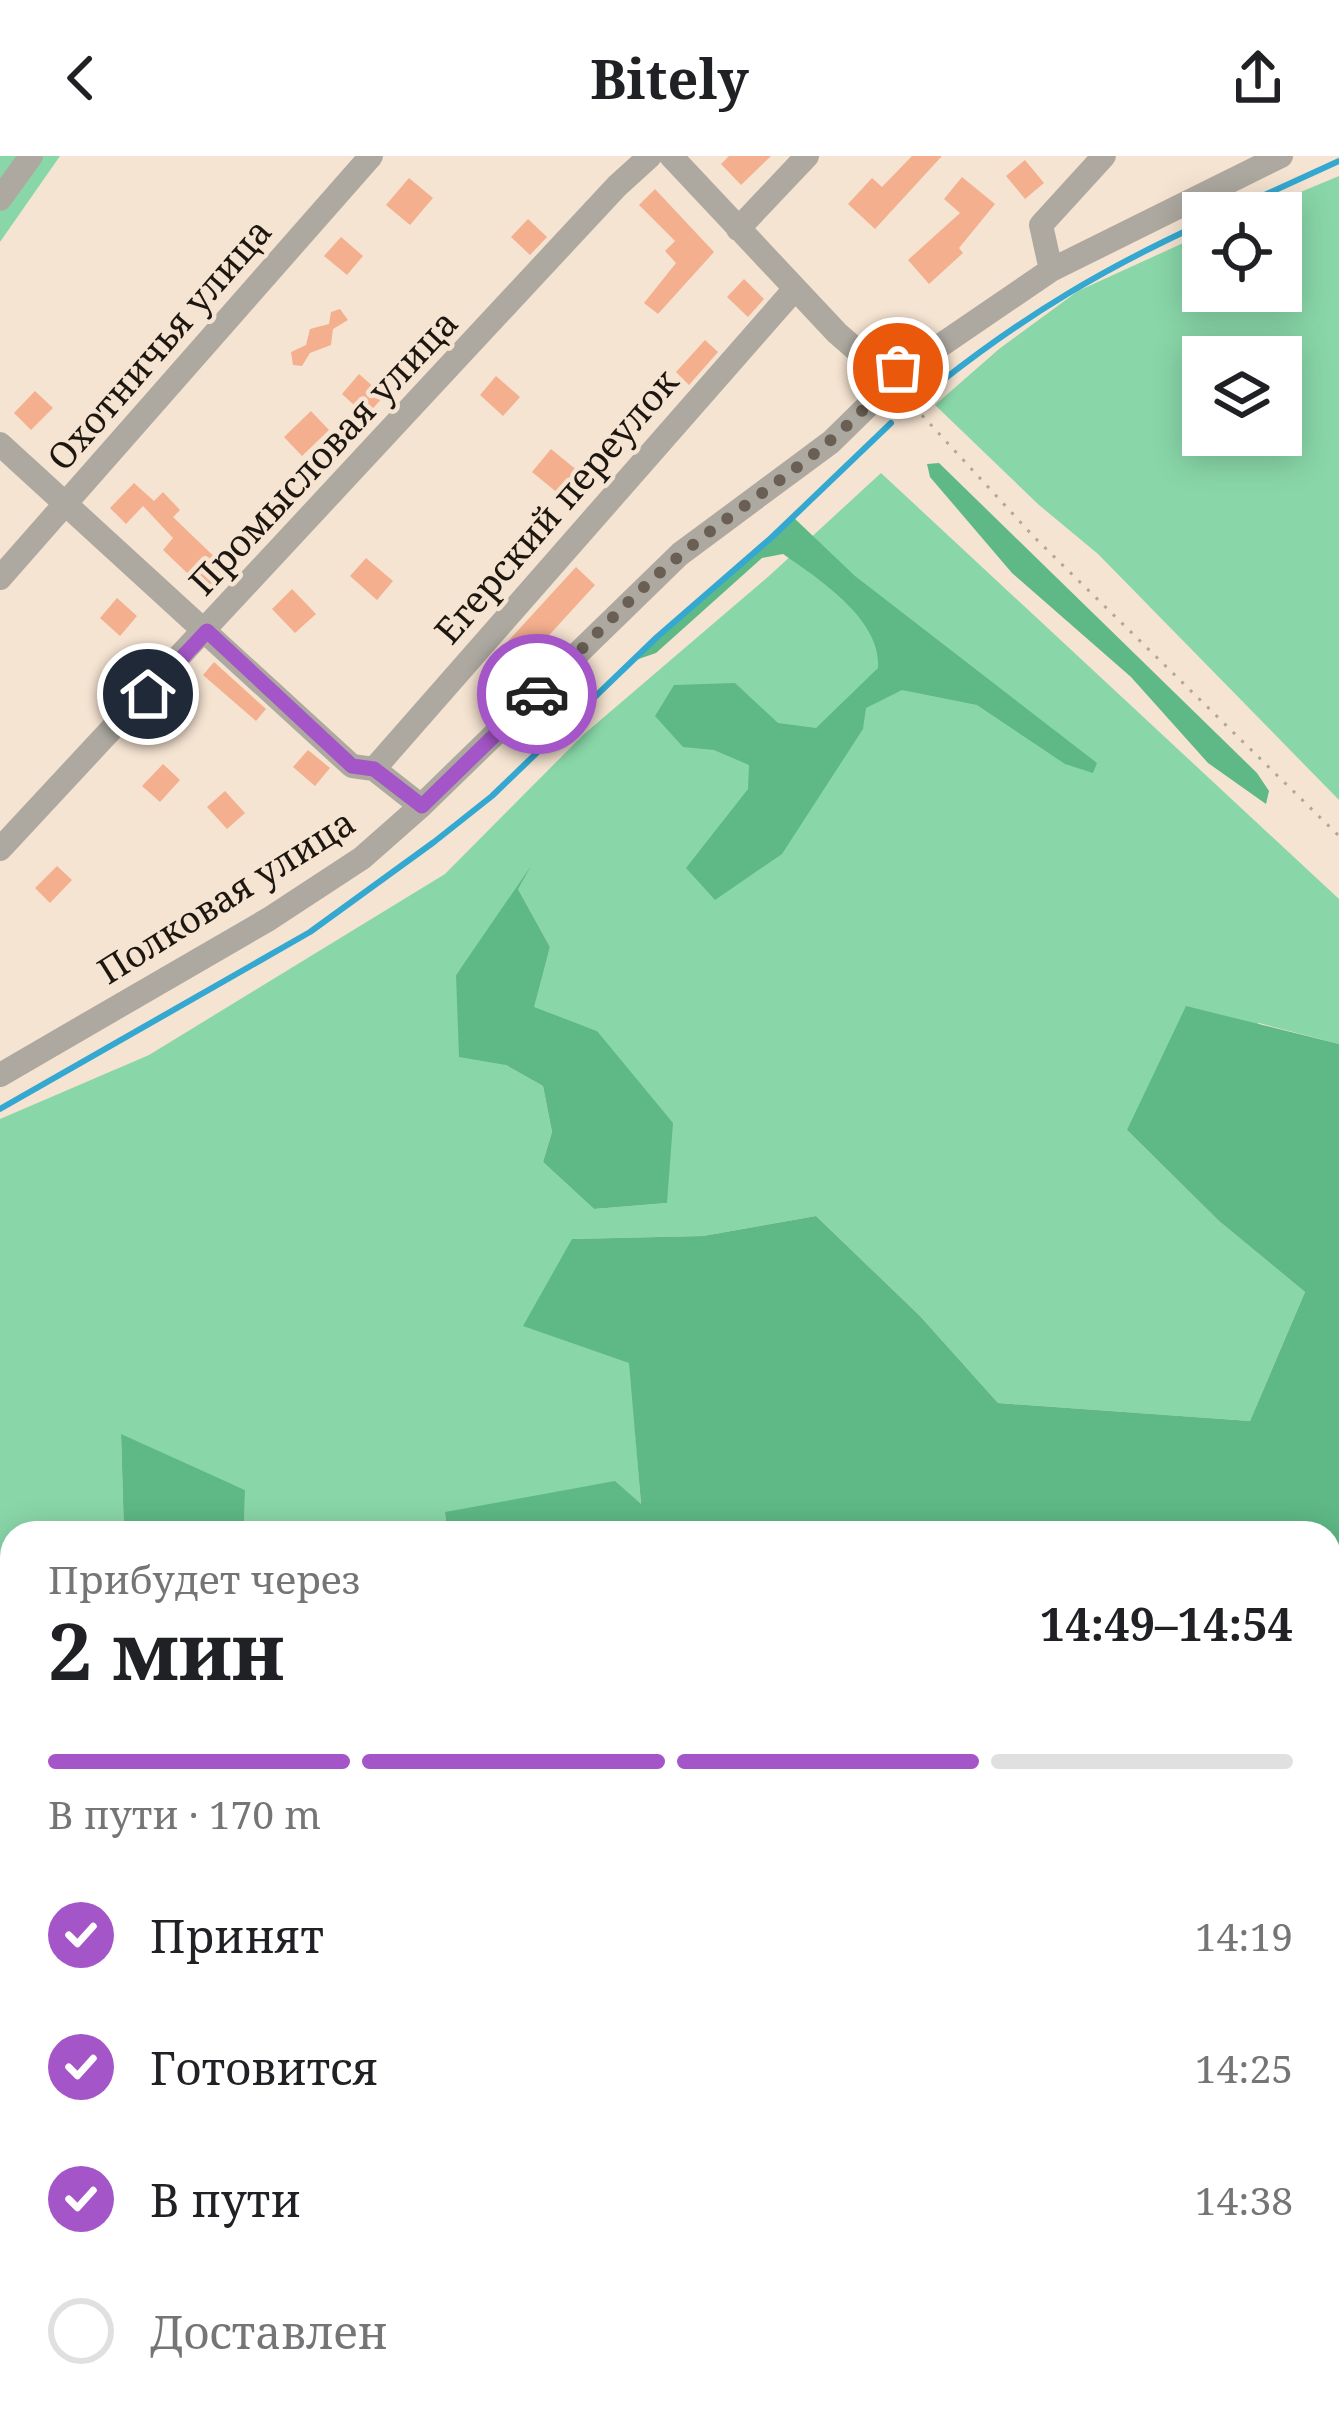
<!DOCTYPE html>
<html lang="ru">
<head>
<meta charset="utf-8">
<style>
  :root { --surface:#fff; --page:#f6f6f6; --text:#202124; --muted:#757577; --line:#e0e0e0; --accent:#a455c7 }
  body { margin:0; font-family:"Noto Serif",serif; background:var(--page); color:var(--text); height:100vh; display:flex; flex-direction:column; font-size:45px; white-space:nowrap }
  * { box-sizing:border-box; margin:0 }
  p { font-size:39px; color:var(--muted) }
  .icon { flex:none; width:66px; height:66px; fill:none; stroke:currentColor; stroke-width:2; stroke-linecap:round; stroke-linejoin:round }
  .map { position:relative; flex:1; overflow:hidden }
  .side { position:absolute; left:0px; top:1365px; width:1341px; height:903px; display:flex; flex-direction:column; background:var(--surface); border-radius:36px 36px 0 0; box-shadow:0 6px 30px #0003 }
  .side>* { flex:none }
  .buttons { position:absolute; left:1182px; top:36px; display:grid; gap:24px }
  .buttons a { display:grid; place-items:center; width:120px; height:120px; border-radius:0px; background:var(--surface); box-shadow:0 6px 30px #0003; font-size:60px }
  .pin { position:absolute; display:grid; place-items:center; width:102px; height:102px; color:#fff; margin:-51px; border:6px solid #fff; border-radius:50%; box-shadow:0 3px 12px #0007 }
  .courier { position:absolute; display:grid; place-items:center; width:120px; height:120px; margin:-60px; border:9px solid #a455c7; border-radius:50%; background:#fff; color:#222; box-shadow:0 3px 15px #0007 }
  .summary em { font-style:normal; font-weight:700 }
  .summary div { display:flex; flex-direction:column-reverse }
  .summary { display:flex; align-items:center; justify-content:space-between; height:204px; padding:0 48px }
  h1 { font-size:78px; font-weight:700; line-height:90px }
  .bar { display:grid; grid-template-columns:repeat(4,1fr); gap:18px 12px; align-content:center; height:144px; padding:0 48px }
  .bar i { height:15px; border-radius:9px; background:var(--line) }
  .bar .on { background:var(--accent) }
  .bar p { grid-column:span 4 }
  ol { padding:0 48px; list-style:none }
  li { display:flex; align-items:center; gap:36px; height:132px }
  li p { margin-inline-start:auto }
  li .icon { padding:12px; border-radius:50%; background:var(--accent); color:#fff; stroke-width:4 }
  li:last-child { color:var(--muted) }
  li i { width:66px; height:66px; border:6px solid var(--line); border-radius:50% }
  header { display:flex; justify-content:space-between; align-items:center; height:156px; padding:0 48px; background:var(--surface); font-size:54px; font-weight:700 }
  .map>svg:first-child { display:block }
</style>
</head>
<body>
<header><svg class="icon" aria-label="back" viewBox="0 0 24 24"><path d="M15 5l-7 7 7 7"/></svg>Bitely<svg class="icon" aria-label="share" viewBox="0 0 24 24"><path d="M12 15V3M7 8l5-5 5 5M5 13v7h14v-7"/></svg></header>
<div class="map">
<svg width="1339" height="2266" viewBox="0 0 1339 2266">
  <rect width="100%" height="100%" fill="#f6e4d2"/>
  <path fill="#89d7a9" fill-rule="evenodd" d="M 0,0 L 60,0 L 0,86 Z
    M 1339,20 L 1339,644 L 1098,398 L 1039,349 L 935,249 L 999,193 L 1078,135 L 1203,78 L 1203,135 L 1281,135 L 1281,57 L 1250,57 ZM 1203,201 L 1281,201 L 1281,279 L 1203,279 Z
    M 881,317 L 1339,743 L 1339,888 L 1259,867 L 1127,974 L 1219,1065 L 1305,1136 L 1250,1265 L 998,1247 L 920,1160 L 816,1060 L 703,1080 L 572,1083 L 630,1207 L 641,1350 L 445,1356 L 447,1377 L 244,1377 L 245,1334 L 121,1280 L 124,1377 L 12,1377 L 12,1492 L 0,1474 L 0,963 L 149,899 L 445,718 L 583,579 L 769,420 ZM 518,733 L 550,791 L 533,852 L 597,875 L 667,1047 L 594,1053 L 543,1006 L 552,976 L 543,930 L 506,909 L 456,819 Z
    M 0,1659 L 12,1669 L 12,1803 L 0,1797 Z
    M 1339,1789 L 1339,2266 L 1308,2266 L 1306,2256 L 1329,2256 L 1329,1801 Z
    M 0,1846 L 12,1854 L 12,2256 L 259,2256 L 243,2266 L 0,2266 Z
    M 325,2256 L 1046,2256 L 1048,2266 L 311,2266 Z"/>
  <path fill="#5eb986" d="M 939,307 L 1257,617 L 1269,635 L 1266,648 L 1208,607 L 1131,521 L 1012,417 L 930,321 L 927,308 Z
    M 792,360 L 855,420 L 1097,607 L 1093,617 L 1065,608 L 977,549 L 902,534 L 866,552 L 863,573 L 782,698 L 715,744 L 686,712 L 748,633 L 749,609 L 714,594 L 683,591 L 655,560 L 674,529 L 735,527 L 778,567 L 816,572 L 878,512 C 882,464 819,423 783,398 L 762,402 L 656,497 L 630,506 Z
    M 531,710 L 518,733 L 550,791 L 534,851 L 597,875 L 673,967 L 667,1047 L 594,1053 L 543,1006 L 552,976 L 543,930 L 506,909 L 459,901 L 456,819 Z
    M 1186,850 L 1339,888 L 1339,1789 L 1329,1801 L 1329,1377 L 447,1377 L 445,1356 L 615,1325 L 641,1348 L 629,1207 L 523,1170 L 572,1083 L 703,1080 L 816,1060 L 920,1160 L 998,1247 L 1250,1265 L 1305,1136 L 1219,1065 L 1127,974 Z
    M 121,1278 L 245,1334 L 244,1377 L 124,1377 Z
    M 0,1474 L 12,1492 L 12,1669 L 0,1659 Z
    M 1046,2256 L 1306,2256 L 1308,2266 L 1048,2266 Z"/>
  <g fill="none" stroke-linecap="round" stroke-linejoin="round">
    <path stroke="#34a8d0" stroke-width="6" d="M 1225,57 L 1339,5
      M 942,225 C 1027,158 1105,112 1203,67
      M 0,953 L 310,776 L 434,686 L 492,640 L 657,481 L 771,382 L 891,267"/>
  </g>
  <path fill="#f4af8e" d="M 729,0 L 771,0 L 741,29 L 721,8 Z
    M 912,0 L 942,0 L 875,73 L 848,48 L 872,22 L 882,31 Z
    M 1025,4 L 1044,27 L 1025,43 L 1006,20 Z
    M 962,21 L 995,48 L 959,92 L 963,97 L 929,128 L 908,104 L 960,57 L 944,43 Z
    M 409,22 L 433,42 L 410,69 L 386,49 Z
    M 655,33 L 714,96 L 658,158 L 644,147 L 676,107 L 665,95 L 675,85 L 639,49 Z
    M 528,63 L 547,81 L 530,99 L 511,81 Z
    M 341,81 L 363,100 L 347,119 L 324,100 Z
    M 744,123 L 764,143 L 748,161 L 727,141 Z
    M 340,153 L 348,164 L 333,173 L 331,189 L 310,197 L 302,210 L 293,209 L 291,196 L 306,189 L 310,173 L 329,168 L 331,156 Z
    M 705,184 L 718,196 L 689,229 L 676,216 Z
    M 359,218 L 384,240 L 366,260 L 342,238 Z
    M 496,220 L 520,241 L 503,260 L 480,239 Z
    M 35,235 L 53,252 L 31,274 L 14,257 Z
    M 311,255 L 329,274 L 302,300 L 284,281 Z
    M 551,293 L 584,320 L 565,343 L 532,316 Z
    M 134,327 L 154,345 L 163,336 L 180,354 L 173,361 L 226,412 L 206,435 L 163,394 L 173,382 L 143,350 L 126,368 L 110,352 Z
    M 366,402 L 393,425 L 377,444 L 350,420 Z
    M 576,411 L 595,429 L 520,511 L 500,494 Z
    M 292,433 L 316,458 L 295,477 L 272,453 Z
    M 117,442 L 137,460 L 120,480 L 100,462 Z
    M 214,506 L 266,553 L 256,565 L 203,519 Z
    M 308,594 L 330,612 L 315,630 L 293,611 Z
    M 163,608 L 180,624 L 160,646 L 142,630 Z
    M 225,635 L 245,657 L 227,673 L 207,651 Z
    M 57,710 L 72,724 L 50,747 L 35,732 Z"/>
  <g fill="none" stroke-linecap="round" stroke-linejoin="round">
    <path stroke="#b4a597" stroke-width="3" stroke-dasharray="3 9" stroke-linecap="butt" d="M 911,238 L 920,257 L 1035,382 L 1339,680"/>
    <path stroke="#ada9a0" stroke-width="24" d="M 671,0 L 837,177 L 868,204 L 898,212 L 925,200 L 1051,114 L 1281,0
      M 0,43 L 31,0
      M 738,73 L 807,0
      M 1051,114 L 1041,69 L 1104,0
      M 0,288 L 352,610 L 374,613 L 421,650
      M 0,422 L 371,0
      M 374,613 L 793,135
      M 0,693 L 617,30 L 650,0
      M 0,919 L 269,763 L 362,702 L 421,650 L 680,398 L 831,286 L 877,241 L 898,212"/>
  </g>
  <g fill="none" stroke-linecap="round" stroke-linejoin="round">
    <path stroke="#695f54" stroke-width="12" stroke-dasharray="0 21.6" d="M 537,538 C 585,491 631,439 683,397 C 756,336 842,291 898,212"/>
    <path stroke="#a455c7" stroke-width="15" d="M 148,538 L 207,475 L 352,610 L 374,613 L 422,650 L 537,538"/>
  </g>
  <g text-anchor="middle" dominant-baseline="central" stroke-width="9" stroke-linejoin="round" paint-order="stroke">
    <g font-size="36" fill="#1d1710" stroke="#f6e4d2">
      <text transform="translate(159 188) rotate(-49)">Охотничья улица</text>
      <text transform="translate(323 296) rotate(-47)">Промысловая улица</text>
      <text transform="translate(556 350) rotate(-49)">Егерский переулок</text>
      <text transform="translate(226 740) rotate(-32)">Полковая улица</text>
    </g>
  </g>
</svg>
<div class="buttons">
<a><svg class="icon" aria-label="locate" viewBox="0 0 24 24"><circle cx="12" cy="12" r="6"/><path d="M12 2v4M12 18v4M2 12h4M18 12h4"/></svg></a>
<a><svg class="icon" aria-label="layers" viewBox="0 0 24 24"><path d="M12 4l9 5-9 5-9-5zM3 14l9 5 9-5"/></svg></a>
</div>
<div class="pin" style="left:898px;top:212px;background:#ea580c"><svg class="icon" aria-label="bag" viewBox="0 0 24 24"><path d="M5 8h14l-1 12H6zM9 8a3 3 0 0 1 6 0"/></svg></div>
<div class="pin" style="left:148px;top:538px;background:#1f2937"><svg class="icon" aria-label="home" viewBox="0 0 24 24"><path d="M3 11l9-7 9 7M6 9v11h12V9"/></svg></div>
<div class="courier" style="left:537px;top:538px"><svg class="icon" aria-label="car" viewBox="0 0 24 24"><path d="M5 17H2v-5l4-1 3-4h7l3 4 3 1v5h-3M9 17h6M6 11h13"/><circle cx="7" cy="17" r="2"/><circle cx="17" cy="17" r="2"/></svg></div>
<section class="side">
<div class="summary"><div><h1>2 мин</h1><p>Прибудет через</p></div><em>14:49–14:54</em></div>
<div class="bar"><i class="on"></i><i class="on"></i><i class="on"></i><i></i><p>В пути · 170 m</p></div>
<ol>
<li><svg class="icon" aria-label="check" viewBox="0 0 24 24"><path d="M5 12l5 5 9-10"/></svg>Принят<p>14:19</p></li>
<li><svg class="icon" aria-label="check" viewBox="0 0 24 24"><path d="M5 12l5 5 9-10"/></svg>Готовится<p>14:25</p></li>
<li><svg class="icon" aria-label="check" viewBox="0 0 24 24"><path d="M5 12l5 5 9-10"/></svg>В пути<p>14:38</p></li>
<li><i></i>Доставлен</li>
</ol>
</section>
</div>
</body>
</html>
